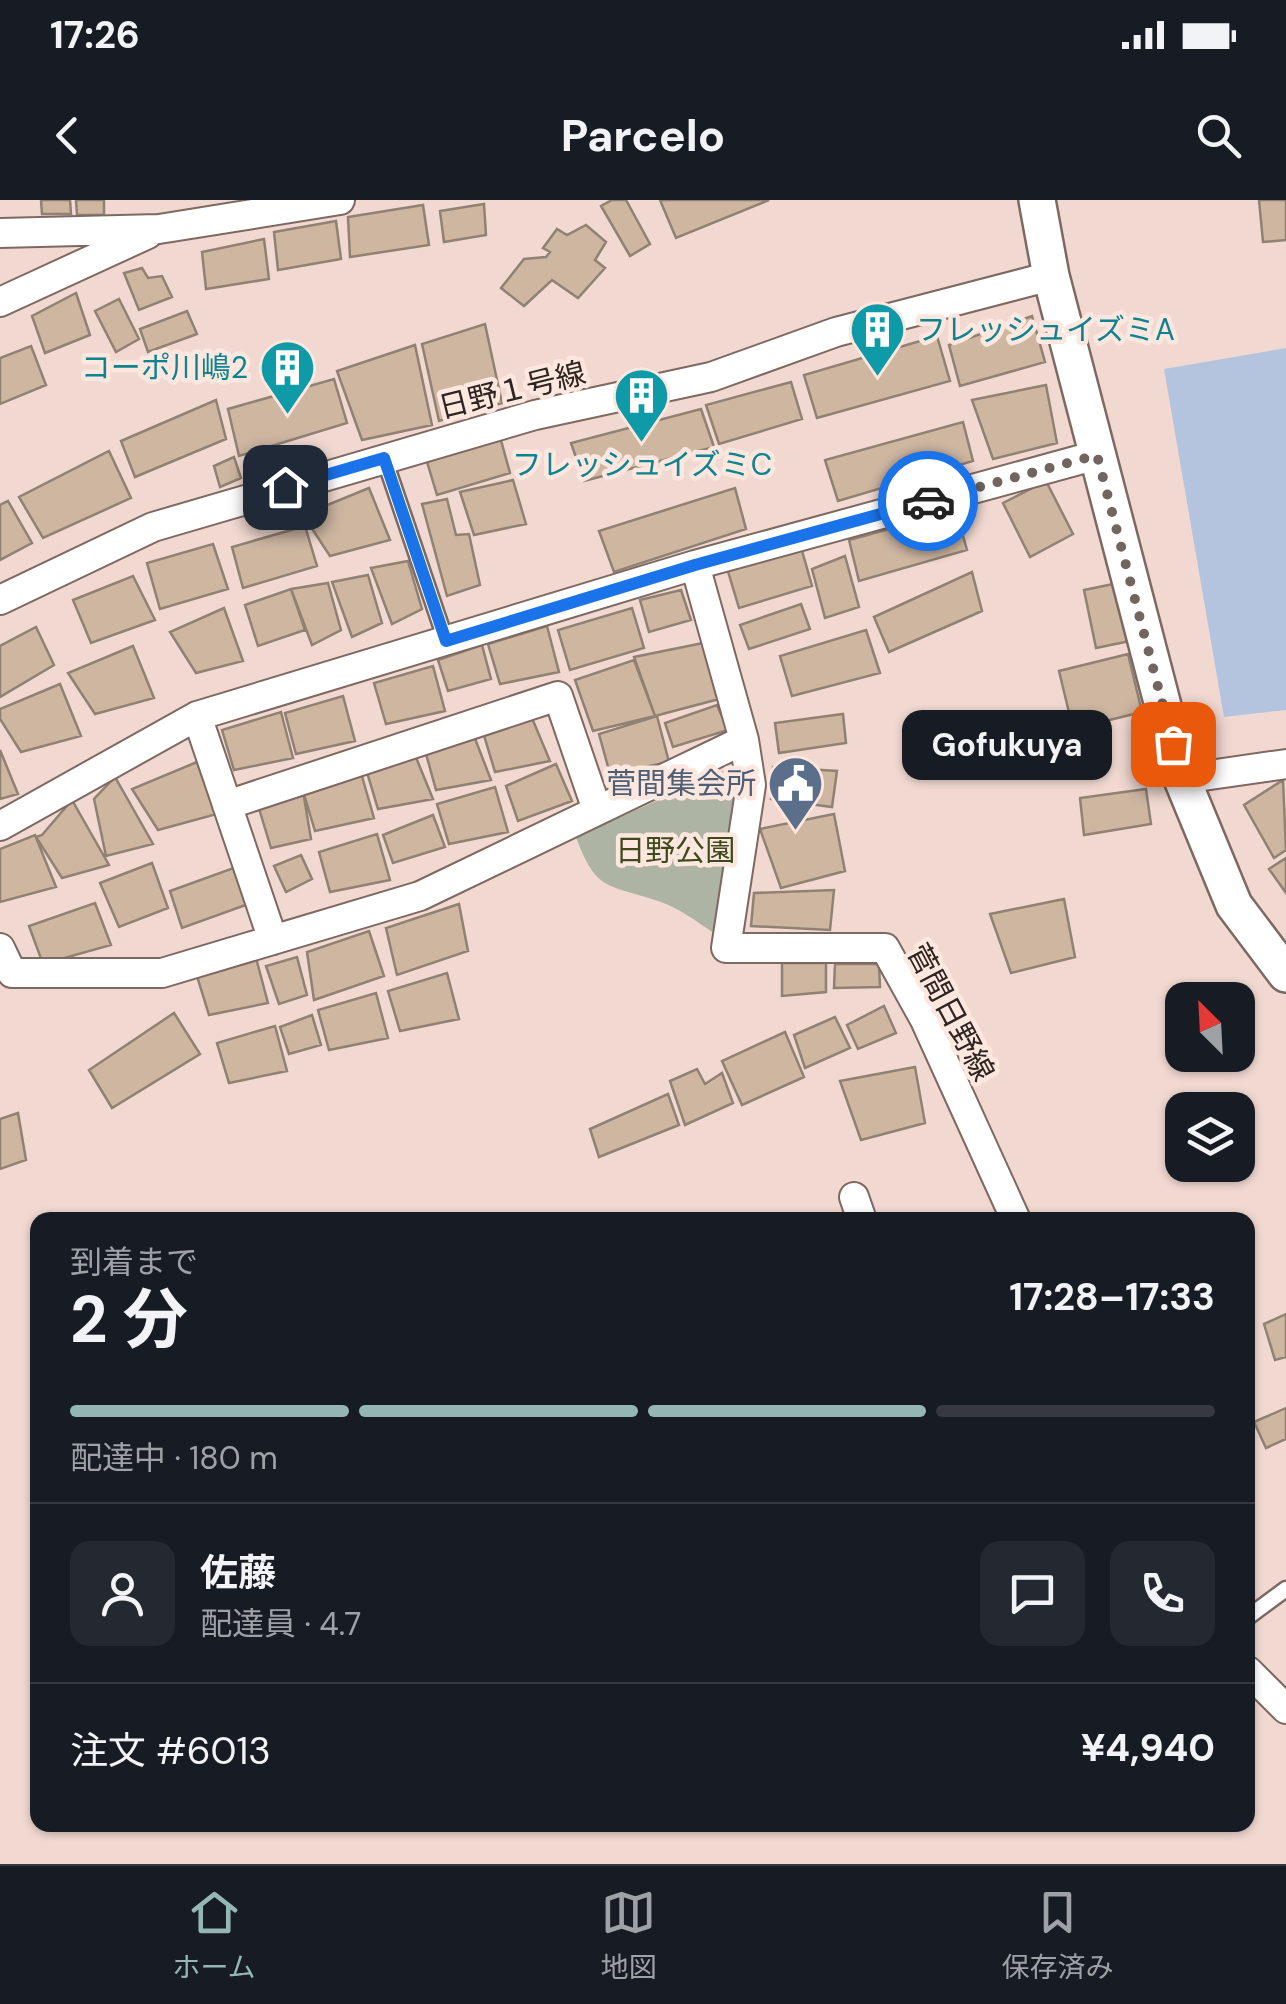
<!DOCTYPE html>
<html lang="ja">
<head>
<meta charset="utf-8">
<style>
  :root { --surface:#171b24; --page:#242831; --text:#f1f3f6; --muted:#9ea1a6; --line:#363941; --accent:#94b7b6 }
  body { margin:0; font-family:"DM Sans","Noto Sans JP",sans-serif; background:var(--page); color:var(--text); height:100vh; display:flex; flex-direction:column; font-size:38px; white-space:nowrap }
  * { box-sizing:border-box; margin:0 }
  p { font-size:32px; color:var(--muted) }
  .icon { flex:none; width:55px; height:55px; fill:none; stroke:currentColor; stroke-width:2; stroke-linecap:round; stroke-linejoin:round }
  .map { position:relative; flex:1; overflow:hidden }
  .sheet { position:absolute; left:30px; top:1012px; width:1225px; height:620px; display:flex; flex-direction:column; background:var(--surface); border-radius:20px; box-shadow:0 2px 8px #0004 }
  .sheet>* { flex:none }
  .needle { width:65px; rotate:336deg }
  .fabs { position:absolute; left:1165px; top:782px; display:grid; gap:20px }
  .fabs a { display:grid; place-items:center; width:90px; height:90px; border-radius:20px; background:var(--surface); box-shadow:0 2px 8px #0004; font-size:50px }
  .pin { position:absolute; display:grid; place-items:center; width:85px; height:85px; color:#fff; margin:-42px; border-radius:20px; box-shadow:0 5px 15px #0006 }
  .courier { position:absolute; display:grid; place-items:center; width:100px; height:100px; margin:-50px; border:8px solid #1a73e8; border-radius:50%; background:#fff; color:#222; box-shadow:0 2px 12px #0007 }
  .bubble { position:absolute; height:70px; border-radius:20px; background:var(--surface); box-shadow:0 2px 8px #0004; font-size:32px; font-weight:700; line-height:70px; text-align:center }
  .summary em { font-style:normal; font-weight:700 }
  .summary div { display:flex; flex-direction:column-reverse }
  .summary { display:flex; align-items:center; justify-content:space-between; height:170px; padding:0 40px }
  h1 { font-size:65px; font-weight:700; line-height:75px }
  .bar { display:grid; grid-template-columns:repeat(4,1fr); gap:15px 10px; align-content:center; height:120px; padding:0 40px }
  .bar i { height:12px; border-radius:8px; background:var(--line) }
  .bar .on { background:var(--accent) }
  .bar p { grid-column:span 4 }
  .line { display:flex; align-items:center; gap:25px; padding:0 40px; border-top:2px solid var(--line) }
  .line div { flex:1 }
  .round { display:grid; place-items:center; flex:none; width:105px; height:105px; border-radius:20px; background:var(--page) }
  .status { display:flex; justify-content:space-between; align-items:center; height:70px; padding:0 50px; background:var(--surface); direction:ltr }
  .status svg { height:28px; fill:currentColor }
  header { display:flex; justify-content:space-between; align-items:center; height:130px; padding:0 40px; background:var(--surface); font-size:45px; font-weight:700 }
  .dock { display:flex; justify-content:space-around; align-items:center; height:140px; border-top:2px solid var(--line); background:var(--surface); font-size:28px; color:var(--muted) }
  .dock a { display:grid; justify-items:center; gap:5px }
  .dock .on { color:var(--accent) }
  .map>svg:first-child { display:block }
</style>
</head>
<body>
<div class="status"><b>17:26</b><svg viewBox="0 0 49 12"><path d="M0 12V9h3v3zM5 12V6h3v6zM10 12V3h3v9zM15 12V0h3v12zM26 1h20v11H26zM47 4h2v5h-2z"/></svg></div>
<header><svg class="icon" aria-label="back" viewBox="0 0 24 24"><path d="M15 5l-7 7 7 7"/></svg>Parcelo<svg class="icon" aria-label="search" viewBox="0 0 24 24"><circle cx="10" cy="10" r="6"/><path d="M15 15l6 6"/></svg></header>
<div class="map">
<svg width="1286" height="1664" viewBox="0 0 1286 1664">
  <rect width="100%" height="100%" fill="#f1d9d1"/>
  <path fill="#aeb4a4" d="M 736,565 L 745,586 L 714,733 C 697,722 678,707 658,701 C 608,684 596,692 576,637 Z"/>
  <path fill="#b4c4de" d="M 1286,148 L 1286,510 L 1224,517 L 1164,169 Z"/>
  <path fill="#ceb6a1" stroke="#918173" stroke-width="2.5" d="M 41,0 L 70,0 L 71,14 L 42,14 Z
    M 76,0 L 104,0 L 104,15 L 77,15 Z
    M 612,0 L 626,0 L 650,44 L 630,56 L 601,6 Z
    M 660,0 L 769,0 L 676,38 Z
    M 1259,0 L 1286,0 L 1286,40 L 1263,42 Z
    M 484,4 L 486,35 L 444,42 L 440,11 Z
    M 423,5 L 429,45 L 350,57 L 348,17 Z
    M 336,21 L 341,59 L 278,70 L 274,32 Z
    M 586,25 L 606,42 L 595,60 L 605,68 L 578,98 L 552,80 L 524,106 L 501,88 L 524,59 L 546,57 L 550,52 L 543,48 L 557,29 L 567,35 Z
    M 264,39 L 269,79 L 206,89 L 202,52 Z
    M 142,68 L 148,78 L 162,76 L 172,97 L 139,110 L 124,73 Z
    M 76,93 L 90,135 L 45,153 L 32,116 Z
    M 119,99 L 139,139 L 116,152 L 95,111 Z
    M 187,111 L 197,134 L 148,152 L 140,129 Z
    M 1032,116 L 1045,162 L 960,186 L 949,145 Z
    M 485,124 L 502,203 L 439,221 L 422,144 Z
    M 937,136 L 950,181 L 817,218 L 804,175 Z
    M 415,145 L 432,225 L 362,240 L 337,171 Z
    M 31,146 L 46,185 L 0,204 L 0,158 Z
    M 334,179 L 347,223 L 239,256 L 228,209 Z
    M 791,182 L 802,219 L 719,244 L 706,205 Z
    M 1046,185 L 1057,243 L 993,259 L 972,200 Z
    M 216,200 L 226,239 L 135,277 L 121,241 Z
    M 701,209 L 714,247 L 584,281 L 571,243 Z
    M 963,222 L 973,261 L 838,301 L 825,260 Z
    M 499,233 L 510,273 L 437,295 L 425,255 Z
    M 109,251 L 131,298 L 43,338 L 19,297 Z
    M 234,257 L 241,278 L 220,287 L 214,266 Z
    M 513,280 L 526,324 L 474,335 L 460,292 Z
    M 1046,281 L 1073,334 L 1030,357 L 1003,303 Z
    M 369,288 L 390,340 L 330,356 L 303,315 Z
    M 735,288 L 746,329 L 614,372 L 599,331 Z
    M 447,299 L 456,335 L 469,334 L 480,385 L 447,396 L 422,304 Z
    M 8,301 L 32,343 L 0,360 L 0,305 Z
    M 956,311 L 967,350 L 859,381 L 849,340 Z
    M 305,326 L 317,366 L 243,388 L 232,347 Z
    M 213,344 L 228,389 L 160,409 L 147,363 Z
    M 801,347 L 812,386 L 739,408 L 727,368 Z
    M 845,356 L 859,407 L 825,418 L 812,369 Z
    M 408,361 L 422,409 L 392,424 L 371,368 Z
    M 972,372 L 982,411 L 889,452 L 874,417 Z
    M 368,375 L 382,423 L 352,437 L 332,382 Z
    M 133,376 L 155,420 L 91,443 L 73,400 Z
    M 1123,382 L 1135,440 L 1096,448 L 1084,390 Z
    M 328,383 L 341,430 L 312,445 L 291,389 Z
    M 291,389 L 305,430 L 258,446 L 245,405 Z
    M 681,390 L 691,420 L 649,432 L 640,400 Z
    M 801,404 L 810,429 L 749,449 L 740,425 Z
    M 224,408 L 243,461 L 196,473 L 170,432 Z
    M 632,408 L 644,448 L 570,470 L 558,430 Z
    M 547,426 L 559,472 L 500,484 L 488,444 Z
    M 36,427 L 54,465 L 0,497 L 0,446 Z
    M 866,430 L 880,473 L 792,496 L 780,456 Z
    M 708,442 L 719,499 L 655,516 L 634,457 Z
    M 482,445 L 491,479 L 448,491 L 438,460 Z
    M 133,446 L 154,498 L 95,514 L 68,473 Z
    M 1128,454 L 1142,512 L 1073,529 L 1059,471 Z
    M 634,460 L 655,516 L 593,531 L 575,480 Z
    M 433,466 L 445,511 L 386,524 L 374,483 Z
    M 60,484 L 81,536 L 21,552 L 0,519 L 0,509 Z
    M 343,496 L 355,541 L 296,554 L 285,513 Z
    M 717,505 L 728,530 L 673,547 L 665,523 Z
    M 281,512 L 293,558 L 234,570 L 222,530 Z
    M 843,514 L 846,543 L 779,553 L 775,523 Z
    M 657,516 L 669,562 L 610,574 L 599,534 Z
    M 532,518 L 550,561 L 495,572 L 483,532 Z
    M 474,536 L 491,580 L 436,590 L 425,550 Z
    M 0,550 L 18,594 L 0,599 Z
    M 415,555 L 433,599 L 378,609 L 366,569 Z
    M 197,562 L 217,614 L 158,630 L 132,589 Z
    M 556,564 L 572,601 L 518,621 L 506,586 Z
    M 773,567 L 837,571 L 832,607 L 771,599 Z
    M 361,573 L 374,618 L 315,631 L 303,591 Z
    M 115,577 L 153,644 L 106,656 L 94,599 Z
    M 1283,580 L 1286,650 L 1274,658 L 1244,605 Z
    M 495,587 L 508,632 L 449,644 L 437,604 Z
    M 1146,589 L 1151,624 L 1084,635 L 1080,598 Z
    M 303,591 L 311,639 L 271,648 L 257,602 Z
    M 72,600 L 109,665 L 62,678 L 36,637 L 42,635 Z
    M 834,614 L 845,671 L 781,688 L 760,629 Z
    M 433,615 L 445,647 L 393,663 L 383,635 Z
    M 377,634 L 390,680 L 330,692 L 319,652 Z
    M 35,635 L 56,687 L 0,702 L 0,649 Z
    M 301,655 L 312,679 L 286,692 L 274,666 Z
    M 1286,658 L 1286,693 L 1269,669 Z
    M 152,663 L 168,708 L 119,727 L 100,683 Z
    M 239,666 L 254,702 L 182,728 L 170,691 Z
    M 834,690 L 830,730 L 751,726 L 754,693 Z
    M 1064,699 L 1075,757 L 1011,773 L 990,714 Z
    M 95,703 L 111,745 L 43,764 L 29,726 Z
    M 459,704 L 468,751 L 397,775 L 386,728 Z
    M 369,731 L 384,776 L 314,800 L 307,752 Z
    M 297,757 L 307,795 L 279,804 L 266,766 Z
    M 256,758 L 268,803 L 209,815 L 197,776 Z
    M 782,763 L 826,763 L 826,792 L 782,796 Z
    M 835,764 L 879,764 L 880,787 L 834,788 Z
    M 447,773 L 459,819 L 400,831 L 388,791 Z
    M 376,793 L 388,838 L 329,850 L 318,810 Z
    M 884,806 L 896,833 L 858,849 L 847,825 Z
    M 174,813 L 200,854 L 112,908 L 89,870 Z
    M 312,815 L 321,845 L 289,854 L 280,827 Z
    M 835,817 L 850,848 L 805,868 L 794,835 Z
    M 275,826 L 287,871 L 229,883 L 217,843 Z
    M 785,832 L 804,877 L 742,905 L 722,861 Z
    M 915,867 L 925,923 L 861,940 L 840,881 Z
    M 697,869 L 705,884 L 722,873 L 733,903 L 685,925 L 670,881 Z
    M 668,894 L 679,925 L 599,957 L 590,929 Z
    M 18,913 L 26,960 L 0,969 L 0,919 Z
    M 1286,1114 L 1286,1157 L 1275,1160 L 1264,1124 Z
    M 1286,1208 L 1286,1239 L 1266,1248 L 1254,1222 Z"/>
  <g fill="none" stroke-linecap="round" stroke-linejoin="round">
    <defs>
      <path id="service" d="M 384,258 L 446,441
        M 1248,1417 L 1286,1389"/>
      <path id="minor" d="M 0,33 L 159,29 L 340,0
        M 0,102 L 148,34
        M 0,400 L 153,327 L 535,215 L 711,177 L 836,132 L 1051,76
        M 197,516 L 273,740
        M 744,540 L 751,585 L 726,748 L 885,748 L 925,820 L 1016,1020
        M 1182,579 L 1286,564
        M 227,605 L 558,496 L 597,610
        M 0,626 L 197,516 L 695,365 L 1097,255
        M 0,748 L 12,773 L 162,773 L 420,696 L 744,540 L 695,365
        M 854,997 L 862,1020
        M 1248,1471 L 1286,1509"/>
      <path id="tertiary" d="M 1037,0 L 1051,76 L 1182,579 L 1234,705 L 1286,774"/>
    </defs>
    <use href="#service" stroke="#7d6961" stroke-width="19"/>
    <use href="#minor" stroke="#7d6961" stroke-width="32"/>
    <use href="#tertiary" stroke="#7d6961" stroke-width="40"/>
    <use href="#service" stroke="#fff" stroke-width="14"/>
    <use href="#minor" stroke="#fff" stroke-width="28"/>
    <use href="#tertiary" stroke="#fff" stroke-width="35"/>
  </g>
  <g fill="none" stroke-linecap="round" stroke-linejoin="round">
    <path stroke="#72645f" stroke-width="10" stroke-dasharray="0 18" d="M 928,301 L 1097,255 L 1173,544"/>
    <path stroke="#1a73e8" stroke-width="12" d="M 285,287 L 384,258 L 446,441 L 695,365 L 928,301"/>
  </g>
  <defs>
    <symbol id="building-pin" viewBox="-11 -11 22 30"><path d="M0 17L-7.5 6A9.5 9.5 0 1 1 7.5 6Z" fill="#0f9aa8" stroke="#fee7de"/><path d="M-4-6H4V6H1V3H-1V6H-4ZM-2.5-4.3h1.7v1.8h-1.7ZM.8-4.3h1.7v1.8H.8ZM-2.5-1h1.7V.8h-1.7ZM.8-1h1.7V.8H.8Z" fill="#fff"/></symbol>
    <symbol id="civic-pin" viewBox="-11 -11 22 30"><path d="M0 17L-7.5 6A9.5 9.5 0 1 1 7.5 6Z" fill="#5c6f8a" stroke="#fee7de"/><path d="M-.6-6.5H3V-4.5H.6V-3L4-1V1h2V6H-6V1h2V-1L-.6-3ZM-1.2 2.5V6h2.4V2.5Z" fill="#fff"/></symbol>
  </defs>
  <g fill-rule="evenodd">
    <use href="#building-pin" x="846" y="98" width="63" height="86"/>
    <use href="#building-pin" x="256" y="136" width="63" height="86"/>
    <use href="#building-pin" x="610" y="164" width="63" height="86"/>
    <use href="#civic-pin" x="764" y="552" width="63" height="86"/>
  </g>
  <g text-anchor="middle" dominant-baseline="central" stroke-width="9" stroke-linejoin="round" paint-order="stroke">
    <g font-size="30" fill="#0d838f" stroke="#fee7de" text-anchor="start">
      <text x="916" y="129">フレッシュイズミA</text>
      <text x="248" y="167" text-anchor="end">コーポ川嶋2</text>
      <text x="642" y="264" text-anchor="middle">フレッシュイズミC</text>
    </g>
    <g font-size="30" fill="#2d2522" stroke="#fee7de">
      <text transform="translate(512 190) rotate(-14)">日野１号線</text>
      <text transform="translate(951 812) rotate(62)">菅間日野線</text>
    </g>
    <g font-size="30" fill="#4e5e75" stroke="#fee7de" text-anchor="end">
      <text x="756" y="583">菅間集会所</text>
    </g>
    <g font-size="30" fill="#3c4a1c" stroke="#fee7de">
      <text x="675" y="650">日野公園</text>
    </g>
  </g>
</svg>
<div class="fabs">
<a><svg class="needle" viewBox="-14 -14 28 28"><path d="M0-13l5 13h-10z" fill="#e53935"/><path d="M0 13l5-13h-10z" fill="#9ea1a6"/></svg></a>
<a><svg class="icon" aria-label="layers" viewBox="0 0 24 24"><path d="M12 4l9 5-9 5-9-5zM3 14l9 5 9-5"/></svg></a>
</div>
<div class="pin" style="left:1173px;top:544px;background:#ea580c"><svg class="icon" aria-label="bag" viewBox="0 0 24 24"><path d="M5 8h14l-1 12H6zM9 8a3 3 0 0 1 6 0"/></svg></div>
<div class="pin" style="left:285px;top:287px;background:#1f2937"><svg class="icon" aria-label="home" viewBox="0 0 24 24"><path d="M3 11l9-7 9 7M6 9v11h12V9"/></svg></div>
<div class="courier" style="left:928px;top:301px"><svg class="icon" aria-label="car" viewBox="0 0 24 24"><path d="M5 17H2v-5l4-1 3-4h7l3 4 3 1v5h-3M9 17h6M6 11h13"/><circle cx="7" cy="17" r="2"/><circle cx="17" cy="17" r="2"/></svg></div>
<div class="bubble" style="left:902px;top:510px;width:210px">Gofukuya</div>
<section class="sheet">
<div class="summary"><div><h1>2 分</h1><p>到着まで</p></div><em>17:28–17:33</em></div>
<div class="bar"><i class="on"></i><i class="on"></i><i class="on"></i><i></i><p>配達中 · 180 m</p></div>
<div class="line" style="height:180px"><a class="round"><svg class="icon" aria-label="person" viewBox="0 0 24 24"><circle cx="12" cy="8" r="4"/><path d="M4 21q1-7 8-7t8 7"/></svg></a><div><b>佐藤</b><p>配達員 · 4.7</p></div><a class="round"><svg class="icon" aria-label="chat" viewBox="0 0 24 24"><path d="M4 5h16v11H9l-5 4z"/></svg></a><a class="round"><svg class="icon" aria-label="phone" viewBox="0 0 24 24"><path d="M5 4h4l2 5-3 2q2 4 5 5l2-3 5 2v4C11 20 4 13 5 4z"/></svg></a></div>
<div class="line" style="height:130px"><div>注文 #6013</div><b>¥4,940</b></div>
</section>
</div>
<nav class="dock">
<a class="on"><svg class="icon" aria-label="home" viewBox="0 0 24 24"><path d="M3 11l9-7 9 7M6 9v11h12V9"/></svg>ホーム</a>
<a><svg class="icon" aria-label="map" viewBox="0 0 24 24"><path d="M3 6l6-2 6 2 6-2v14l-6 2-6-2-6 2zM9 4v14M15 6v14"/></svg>地図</a>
<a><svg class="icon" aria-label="saved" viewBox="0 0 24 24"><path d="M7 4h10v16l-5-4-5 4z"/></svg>保存済み</a>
</nav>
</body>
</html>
